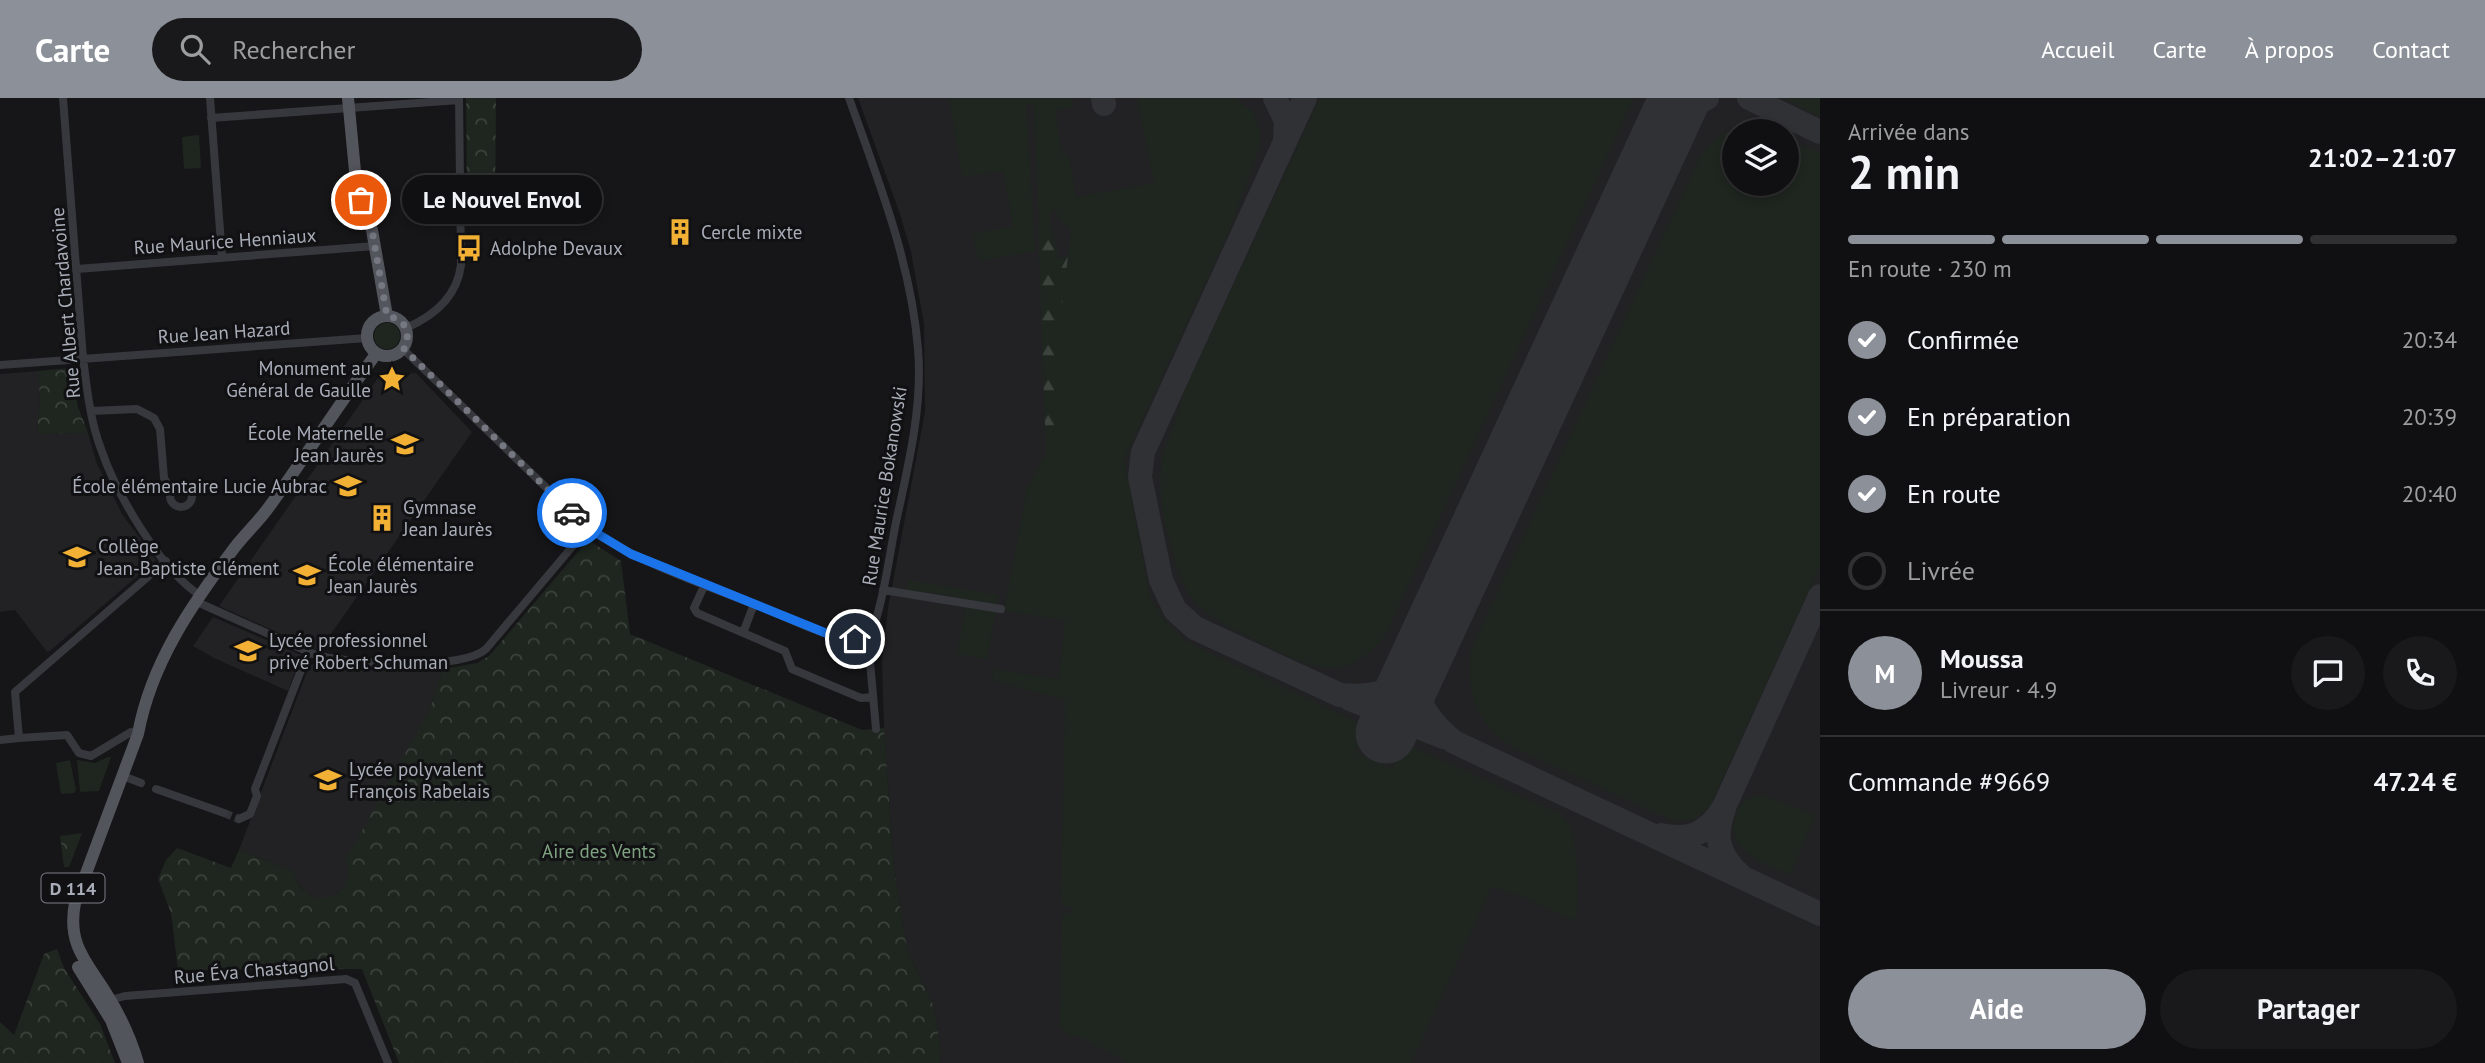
<!DOCTYPE html>
<html lang="fr">
<head>
<meta charset="utf-8">
<style>
  :root { --surface:#101012; --page:#19191b; --text:#f1f3f6; --muted:#9c9d9f; --line:#303032; --accent:#8c9099 }
  body { margin:0; font-family:"PT Sans",sans-serif; background:var(--page); color:var(--text); height:100vh; display:flex; flex-direction:column; font-size:26px; white-space:nowrap }
  * { box-sizing:border-box; margin:0 }
  p { font-size:23px; color:var(--muted) }
  .icon { flex:none; width:38px; height:38px; fill:none; stroke:currentColor; stroke-width:2; stroke-linecap:round; stroke-linejoin:round }
  .map { position:relative; flex:1; overflow:hidden }
  .panel { display:flex; flex-direction:column; background:var(--surface); width:665px }
  .panel>* { flex:none }
  .fabs { position:absolute; left:1722px; top:21px; display:grid; gap:14px }
  .fabs a { display:grid; place-items:center; width:77px; height:77px; border-radius:50%; background:var(--surface); box-shadow:0 4px 10px #0003,0 0 0 2px var(--line); font-size:35px }
  .pin { position:absolute; display:grid; place-items:center; width:60px; height:60px; color:#fff; margin:-30px; border:4px solid #fff; border-radius:50%; box-shadow:0 2px 7px #0007 }
  .courier { position:absolute; display:grid; place-items:center; width:70px; height:70px; margin:-35px; border:5px solid #1a73e8; border-radius:50%; background:#fff; color:#222; box-shadow:0 2px 9px #0007 }
  .bubble { position:absolute; height:49px; border-radius:24px; background:var(--surface); box-shadow:0 4px 10px #0003,0 0 0 2px var(--line); font-size:23px; font-weight:600; line-height:49px; text-align:center }
  .headline em { font-style:normal; font-weight:600 }
  .headline div { display:flex; flex-direction:column-reverse }
  .headline { display:flex; align-items:center; justify-content:space-between; height:119px; padding:0 28px }
  h1 { font-size:46px; font-weight:600; line-height:52px }
  .bar { display:grid; grid-template-columns:repeat(4,1fr); gap:10px 7px; align-content:center; height:84px; padding:0 28px }
  .bar i { height:9px; border-radius:5px; background:var(--line) }
  .bar .selected { background:var(--accent) }
  .bar p { grid-column:span 4 }
  .line { display:flex; align-items:center; gap:18px; padding:0 28px; border-top:2px solid var(--line) }
  .line div { flex:1 }
  .round { display:grid; place-items:center; flex:none; width:74px; height:74px; border-radius:37px; background:var(--page) }
  ol { padding:0 28px; list-style:none }
  li { display:flex; align-items:center; gap:21px; height:77px }
  li p { margin-inline-start:auto }
  li .icon { padding:7px; border-radius:50%; background:var(--accent); color:#fff; stroke-width:4 }
  li:last-child { color:var(--muted) }
  li i { width:38px; height:38px; border:4px solid var(--line); border-radius:50% }
  .action { display:flex; gap:14px; margin-top:auto; padding:14px 28px }
  .action a { flex:1; height:80px; border-radius:42px; background:var(--accent); color:#fff; font-size:28px; font-weight:600; line-height:80px; text-align:center }
  .action a+a { background:var(--page); color:var(--text) }
  header { display:flex; align-items:center; gap:42px; box-sizing:border-box; height:98px; padding:0 35px; background:var(--accent); color:#fff }
  header strong { font-size:33px }
  nav { display:flex; gap:38px; margin-inline-start:auto; font-size:24px }
  .search { width:490px; height:63px; background:var(--page); display:flex; align-items:center; gap:18px; box-sizing:border-box; padding:0 24px; border-radius:38px; color:var(--muted); font-size:26px }
  main { display:flex; flex:1; min-height:0 }
  .map>svg:first-child { display:block }
</style>
</head>
<body>
<header>
<strong>Carte</strong>
<div class="search"><svg class="icon" aria-label="search" viewBox="0 0 24 24"><circle cx="10" cy="10" r="6"/><path d="M15 15l6 6"/></svg>Rechercher</div>
<nav><a>Accueil</a><a>Carte</a><a>À propos</a><a>Contact</a></nav>
</header>
<main>
<div class="map">
<svg width="1820" height="965" viewBox="0 0 1820 965">
  <defs>
    <pattern id="forest-firs" width="22" height="20" patternUnits="userSpaceOnUse" patternTransform="scale(1.75)"><rect width="22" height="20" fill="#1e261f"/><path d="M5 1l3.5 6h-7zM16 11l3.5 6h-7z" fill="#3c433d"/></pattern>
    <pattern id="park-crowns" width="20" height="18" patternUnits="userSpaceOnUse" patternTransform="scale(1.75)"><rect width="20" height="18" fill="#1e261f"/><path d="M2 6a3 3 0 1 1 6 0M12 15a3 3 0 1 1 6 0" fill="none" stroke="#3c433d"/></pattern>
  </defs>
  <rect width="100%" height="100%" fill="#161618"/>
  <path fill="#222225" fill-rule="evenodd" d="M 858,0 L 1820,0 L 1820,965 L 940,965 L 941,953 L 934,909 L 907,851 L 894,770 L 884,630 L 882,563 L 888,510 L 925,314 L 924,226 L 911,154 L 900,116 ZM 1734,33 L 1787,33 L 1787,86 L 1734,86 Z
    M 38,273 L 40,299 L 37,336 L 88,335 L 97,366 L 122,416 L 156,462 L 50,553 L 47,554 L 15,512 L 0,514 L 0,276 Z
    M 416,275 L 472,334 L 319,553 L 219,508 L 378,280 L 386,285 L 393,286 L 399,283 L 404,276 Z
    M 213,519 L 301,557 L 288,593 L 214,560 L 193,548 Z
    M 310,566 L 350,572 L 443,571 L 429,613 L 349,769 L 348,781 L 345,789 L 330,800 L 316,800 L 305,795 L 295,781 L 294,773 L 239,752 Z"/>
  <path fill="#1e261f" d="M 949,0 L 1072,0 L 1074,9 L 1055,12 L 1062,57 L 1069,57 L 1076,99 L 1154,85 L 1137,0 L 1235,0 L 1254,15 L 1260,33 L 1260,48 L 1231,129 L 1124,361 L 1150,499 L 1165,523 L 1182,540 L 1211,556 L 1368,629 L 1355,654 L 1392,671 L 1404,645 L 1562,717 C 1565,721 1569,726 1571,731 C 1578,748 1580,806 1575,823 L 1523,799 L 1492,789 L 1411,965 L 1130,965 L 1078,938 L 1069,938 L 1060,930 L 1062,818 L 1070,814 L 1073,810 L 1063,808 L 1061,802 L 1065,602 L 992,582 L 994,571 L 1059,581 L 1065,522 L 1004,513 L 1027,390 L 1046,355 L 1057,319 L 1059,233 L 1071,132 L 1061,123 L 1055,112 L 1050,113 L 1050,127 L 1039,127 L 1034,6 L 1026,6 L 1035,153 L 979,163 L 972,136 L 1013,128 L 1003,73 L 962,79 Z
    M 1320,0 L 1634,0 L 1386,536 C 1345,590 1309,569 1259,544 C 1238,534 1213,522 1196,505 C 1183,491 1177,471 1172,452 C 1164,424 1157,391 1162,362 C 1166,340 1179,320 1183,296 Z
    M 1783,0 L 1820,0 L 1820,19 Z
    M 1744,29 L 1758,33 L 1734,33 L 1734,86 L 1787,86 L 1787,43 L 1820,54 L 1820,468 L 1709,710 L 1695,721 L 1674,723 L 1514,650 C 1474,624 1467,597 1471,551 L 1699,61 C 1709,45 1725,30 1744,29 Z
    M 199,37 L 201,70 L 184,71 L 182,39 Z
    M374 238a13 13 0 1 1 26 0a13 13 0 1 1-26 0Z
    M 908,482 L 999,497 L 997,506 L 992,507 L 943,496 L 907,492 Z
    M 966,508 L 996,513 L 987,561 L 957,556 Z
    M 108,659 L 111,659 L 99,693 L 80,694 L 77,662 L 95,665 Z
    M 70,662 L 76,692 L 74,695 L 61,696 L 56,665 Z
    M 1763,697 L 1816,717 L 1790,777 C 1763,765 1721,751 1737,714 C 1742,702 1751,698 1763,697 Z"/>
  <path fill="url(#forest-firs)" d="M 1038,127 L 1050,127 L 1059,160 L 1068,158 L 1059,233 L 1057,319 L 1046,355 Z"/>
  <path fill="url(#park-crowns)" d="M 466,0 L 496,0 L 495,113 L 467,100 Z
    M 71,270 L 76,273 L 77,306 L 88,335 L 37,336 L 40,299 L 38,273 Z
    M 588,442 L 621,463 L 630,536 L 862,632 L 884,630 L 894,770 L 907,851 L 934,909 L 941,953 L 940,965 L 399,965 L 362,871 L 178,872 L 171,815 L 158,781 L 166,762 L 177,750 L 231,770 L 239,752 L 294,773 C 301,817 360,803 346,761 L 429,613 L 443,571 L 477,565 L 489,558 Z
    M 82,735 L 69,769 L 64,769 L 60,738 Z
    M 57,851 L 64,870 L 100,926 L 115,965 L 0,965 L 0,924 L 14,937 L 44,856 Z"/>
  <g fill="none" stroke-linecap="round" stroke-linejoin="round">
    <path stroke="#303135" stroke-width="24" d="M 1103,0 L 1104,6
      M 1275,0 L 1286,23 L 1285,42
      M 1305,0 L 1143,354 L 1140,379 L 1161,482 L 1175,512 L 1195,530 L 1340,597 C 1389,601 1399,589 1425,550
      M 1749,0 L 1820,34
      M 1660,43 L 1681,14 L 1707,0
      M 1423,558 C 1410,598 1423,618 1454,644 L 1820,816
      M 1350,601 L 1443,639
      M 1724,711 C 1713,739 1719,759 1741,778
      M 1661,737 C 1692,744 1710,733 1725,707 L 1820,498"/>
    <path stroke="#303135" stroke-width="61" d="M 1386,635 L 1680,0"/>
    <path stroke="#333438" stroke-width="8" stroke-dasharray="8 4" stroke-linecap="butt" d="M 224,715 L 239,721"/>
    <path stroke="#37383d" stroke-width="8" d="M 63,0 L 83,260 C 87,291 90,322 101,351 C 116,395 161,473 201,498
      M 210,0 L 222,159
      M 849,0 C 878,82 911,164 918,251 C 923,308 908,369 896,424 C 889,459 885,495 874,528
      M 211,20 L 459,2
      M 77,171 L 375,148
      M 406,230 C 434,218 457,199 461,167 L 459,0
      M 403,251 L 588,430 C 641,466 705,487 764,510 C 793,522 824,539 855,542
      M 0,267 L 367,240
      M 91,313 L 137,311 L 154,320 L 160,331 L 164,380 L 171,392
      M170 398a11 11 0 1 1 22 0a11 11 0 1 1-22 0Z
      M 705,486 L 694,510 L 697,515 L 785,553 L 792,571 L 861,600 L 873,599
      M 883,492 L 1001,511
      M 197,504 L 318,558 C 351,565 461,573 486,551 L 588,430
      M855 539a13 13 0 1 1 26 0a13 13 0 1 1-26 0Z
      M 743,535 L 754,506
      M 869,552 L 876,631
      M 19,640 L 67,637 L 79,655 L 91,658 L 131,634
      M 0,642 L 19,640 L 15,594 L 166,463
      M 123,678 L 141,685
      M 156,691 L 224,715
      M 239,721 L 250,716 L 257,698 L 255,691 L 308,554
      M 110,902 L 125,898 L 346,881 L 355,885 L 388,965"/>
    <path stroke="#53555c" stroke-width="12" d="M 348,0 L 355,73 L 361,102 L 372,132 L 387,218
      M367 238a20 20 0 1 1 40 0a20 20 0 1 1-40 0Z
      M 78,869 L 111,922 L 128,965
      M 138,965 C 131,941 120,917 106,895 C 86,863 67,846 75,805 L 138,636 C 151,565 192,506 235,449 C 246,435 259,423 269,409 C 306,358 339,306 376,256"/>
  </g>
  <g fill="none" stroke-linecap="round" stroke-linejoin="round">
    <path stroke="#757880" stroke-width="7" stroke-dasharray="0 12.6" d="M 361,102 L 372,132 L 387,218 C 405,221 412,234 404,251 L 572,415"/>
    <path stroke="#1a73e8" stroke-width="9" d="M 572,415 L 588,430 L 631,456 L 838,540 L 855,541"/>
  </g>
  <defs>
    <symbol id="building-bare" viewBox="-9 -9 18 18"><path d="M-4-6H4V6H1V3H-1V6H-4ZM-2.5-4.3h1.7v1.8h-1.7ZM.8-4.3h1.7v1.8H.8ZM-2.5-1h1.7V.8h-1.7ZM.8-1h1.7V.8H.8Z" fill="#f2b134" stroke="#111113" stroke-width="2.5" paint-order="stroke"/></symbol>
    <symbol id="bus-bare" viewBox="-9 -9 18 18"><path d="M-5-6H5V4H4V6H2V4H-2V6H-4V4H-5ZM-3.5-4V0h7V-4ZM-3.5 1.2v1.5H-2V1.2ZM2 1.2v1.5H3.5V1.2Z" fill="#f2b134" stroke="#111113" stroke-width="2.5" paint-order="stroke"/></symbol>
    <symbol id="sight-bare" viewBox="-9 -9 18 18"><path d="M0-6L1.8-2.2L6-1.7L2.9 1.2L3.7 5.4L0 3.3L-3.7 5.4L-2.9 1.2L-6-1.7L-1.8-2.2Z" fill="#f2b134" stroke="#111113" stroke-width="2.5" paint-order="stroke"/></symbol>
    <symbol id="school-bare" viewBox="-9 -9 18 18"><path d="M0-5L7-2L0 1L-7-2ZM-4 1L0 2.5L4 1V4Q0 6-4 4Z" fill="#f2b134" stroke="#111113" stroke-width="2.5" paint-order="stroke"/></symbol>
  </defs>
  <g fill-rule="evenodd">
    <use href="#building-bare" x="661" y="115" width="38" height="38"/>
    <use href="#bus-bare" x="450" y="131" width="38" height="38"/>
    <use href="#sight-bare" x="373" y="262" width="38" height="38"/>
    <use href="#school-bare" x="386" y="327" width="38" height="38"/>
    <use href="#school-bare" x="329" y="369" width="38" height="38"/>
    <use href="#building-bare" x="363" y="401" width="38" height="38"/>
    <use href="#school-bare" x="58" y="440" width="38" height="38"/>
    <use href="#school-bare" x="288" y="458" width="38" height="38"/>
    <use href="#school-bare" x="229" y="534" width="38" height="38"/>
    <use href="#school-bare" x="309" y="663" width="38" height="38"/>
  </g>
  <g text-anchor="middle" dominant-baseline="central" stroke-width="6" stroke-linejoin="round" paint-order="stroke">
    <rect fill="#111113" stroke="#7b7e86" stroke-width="2" x="41.5" y="775.5" width="63" height="29" rx="5"/>
    <g font-size="18" font-weight="bold" fill="#a8adb8">
      <text x="73" y="790">D 114</text>
    </g>
    <g font-size="19" fill="#a8adb8" stroke="#111113" text-anchor="start">
      <text x="701" y="134">Cercle mixte</text>
      <text x="490" y="150">Adolphe Devaux</text>
      <text x="371" y="270" text-anchor="end">Monument au<tspan x="371" dy="22">Général de Gaulle</tspan></text>
      <text x="384" y="335" text-anchor="end">École Maternelle<tspan x="384" dy="22">Jean Jaurès</tspan></text>
      <text x="327" y="388" text-anchor="end">École élémentaire Lucie Aubrac</text>
      <text x="403" y="409">Gymnase<tspan x="403" dy="22">Jean Jaurès</tspan></text>
      <text x="98" y="448">Collège<tspan x="98" dy="22">Jean-Baptiste Clément</tspan></text>
      <text x="328" y="466">École élémentaire<tspan x="328" dy="22">Jean Jaurès</tspan></text>
      <text x="269" y="542">Lycée professionnel<tspan x="269" dy="22">privé Robert Schuman</tspan></text>
      <text x="349" y="671">Lycée polyvalent<tspan x="349" dy="22">François Rabelais</tspan></text>
    </g>
    <g font-size="19" fill="#a8adb8" stroke="#111113">
      <text transform="translate(225 143) rotate(-4)">Rue Maurice Henniaux</text>
      <text transform="translate(65 205) rotate(-95)">Rue Albert Chardavoine</text>
      <text transform="translate(224 234) rotate(-4)">Rue Jean Hazard</text>
      <text transform="translate(884 388) rotate(-81)">Rue Maurice Bokanowski</text>
      <text transform="translate(254 872) rotate(-5)">Rue Éva Chastagnol</text>
    </g>
    <g font-size="19" fill="#7fa381" stroke="#111113">
      <text x="599" y="753">Aire des Vents</text>
    </g>
  </g>
</svg>
<div class="fabs">
<a><svg class="icon" aria-label="layers" viewBox="0 0 24 24"><path d="M12 4l9 5-9 5-9-5zM3 14l9 5 9-5"/></svg></a>
</div>
<div class="pin" style="left:361px;top:102px;background:#ea580c"><svg class="icon" aria-label="bag" viewBox="0 0 24 24"><path d="M5 8h14l-1 12H6zM9 8a3 3 0 0 1 6 0"/></svg></div>
<div class="pin" style="left:855px;top:541px;background:#1f2937"><svg class="icon" aria-label="home" viewBox="0 0 24 24"><path d="M3 11l9-7 9 7M6 9v11h12V9"/></svg></div>
<div class="courier" style="left:572px;top:415px"><svg class="icon" aria-label="car" viewBox="0 0 24 24"><path d="M5 17H2v-5l4-1 3-4h7l3 4 3 1v5h-3M9 17h6M6 11h13"/><circle cx="7" cy="17" r="2"/><circle cx="17" cy="17" r="2"/></svg></div>
<div class="bubble" style="left:402px;top:77px;width:200px">Le Nouvel Envol</div>
</div>
<section class="panel">
<div class="headline"><div><h1>2 min</h1><p>Arrivée dans</p></div><em>21:02–21:07</em></div>
<div class="bar"><i class="selected"></i><i class="selected"></i><i class="selected"></i><i></i><p>En route · 230 m</p></div>
<ol>
<li><svg class="icon" aria-label="check" viewBox="0 0 24 24"><path d="M5 12l5 5 9-10"/></svg>Confirmée<p>20:34</p></li>
<li><svg class="icon" aria-label="check" viewBox="0 0 24 24"><path d="M5 12l5 5 9-10"/></svg>En préparation<p>20:39</p></li>
<li><svg class="icon" aria-label="check" viewBox="0 0 24 24"><path d="M5 12l5 5 9-10"/></svg>En route<p>20:40</p></li>
<li><i></i>Livrée</li>
</ol>
<div class="line" style="height:126px"><b class="round" style="background:var(--accent);color:#fff">M</b><div><b>Moussa</b><p>Livreur · 4.9</p></div><a class="round"><svg class="icon" aria-label="chat" viewBox="0 0 24 24"><path d="M4 5h16v11H9l-5 4z"/></svg></a><a class="round"><svg class="icon" aria-label="phone" viewBox="0 0 24 24"><path d="M5 4h4l2 5-3 2q2 4 5 5l2-3 5 2v4C11 20 4 13 5 4z"/></svg></a></div>
<div class="line" style="height:91px"><div>Commande #9669</div><b>47.24 €</b></div>
<div class="action"><a>Aide</a><a>Partager</a></div>
</section>
</main>
</body>
</html>
